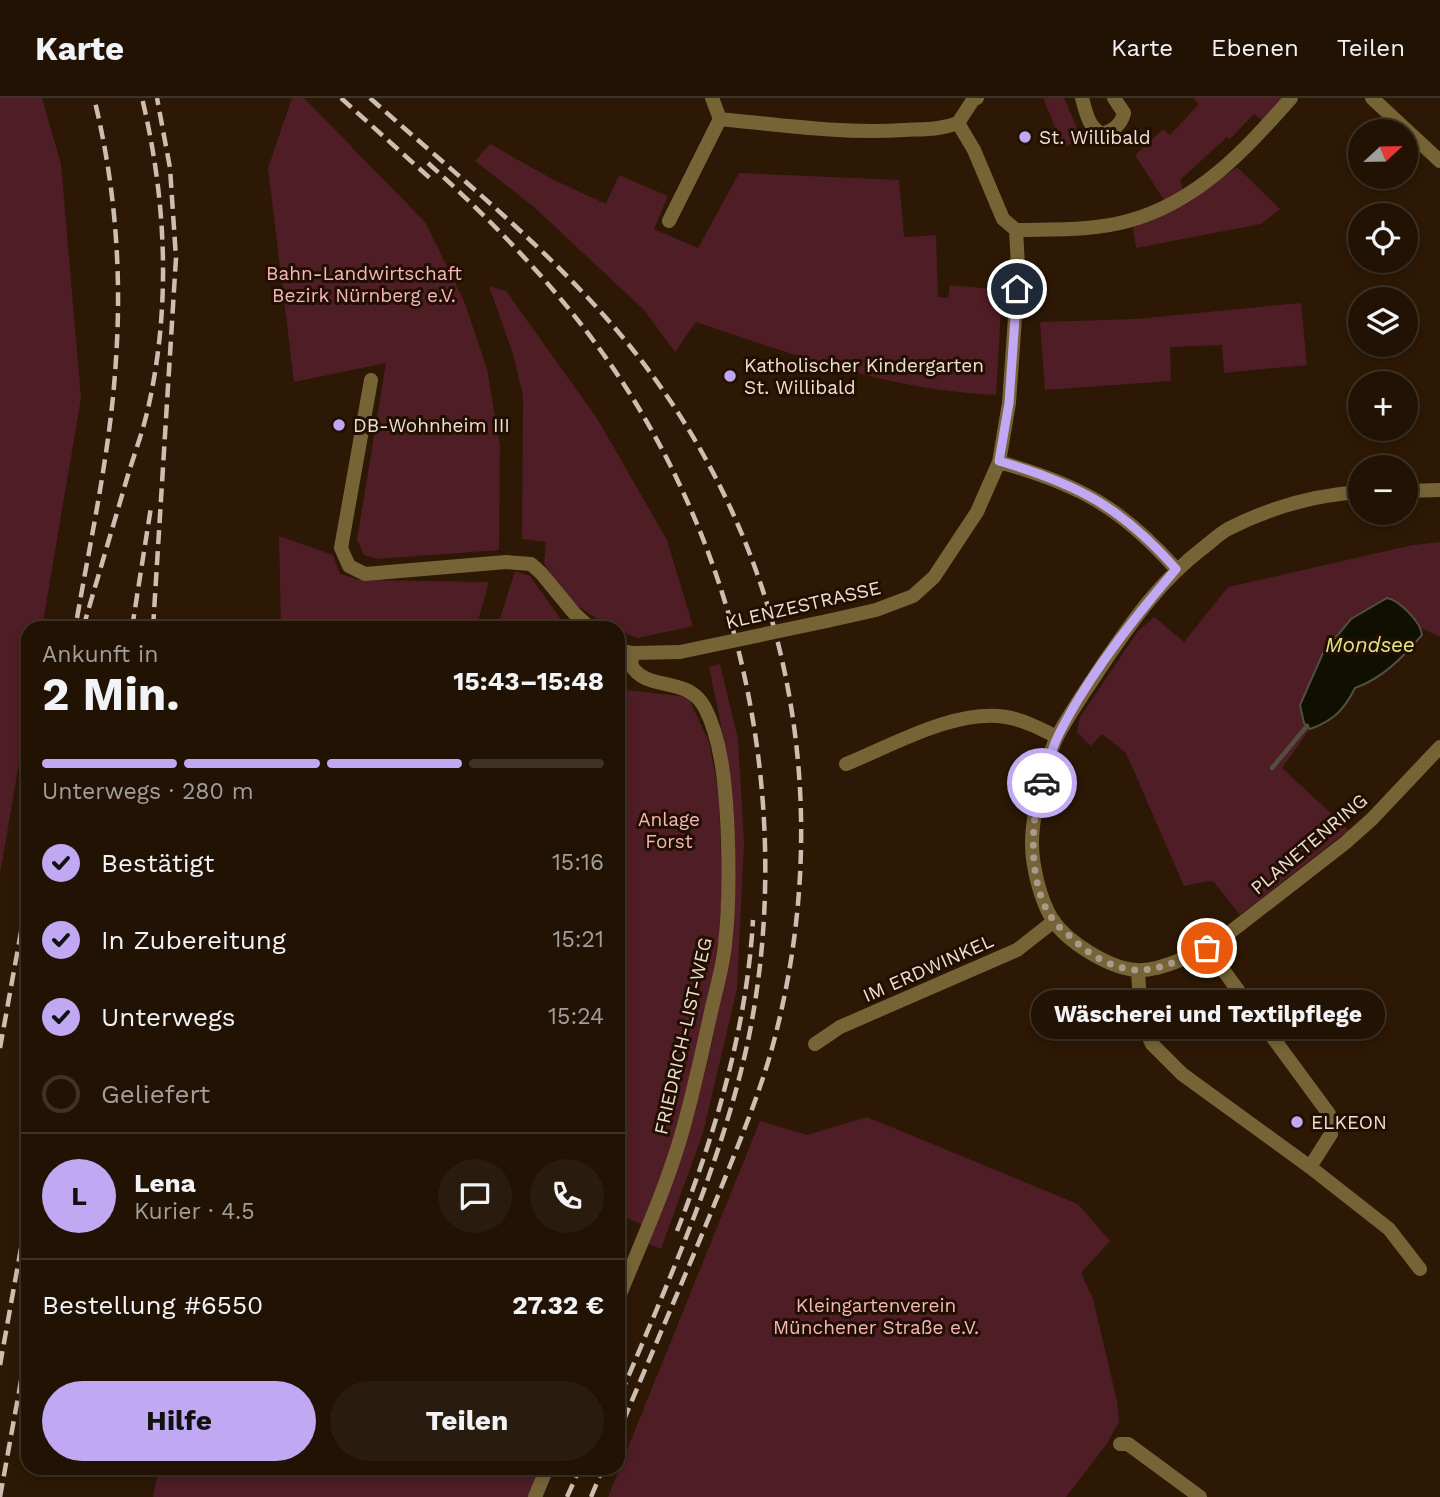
<!DOCTYPE html>
<html lang="de">
<head>
<meta charset="utf-8">
<style>
  :root { --surface:#211204; --page:#291b0e; --text:#f1f3f6; --muted:#a29e9a; --line:#3e3226; --accent:#c1a8f3 }
  body { margin:0; font-family:"Work Sans",sans-serif; background:var(--page); color:var(--text); height:100vh; display:flex; flex-direction:column; font-size:26px; white-space:nowrap }
  * { box-sizing:border-box; margin:0 }
  p { font-size:23px; color:var(--muted) }
  .icon { flex:none; width:38px; height:38px; fill:none; stroke:currentColor; stroke-width:2; stroke-linecap:round; stroke-linejoin:round }
  .map { position:relative; flex:1; overflow:hidden }
  .details { position:absolute; left:21px; top:523px; width:604px; height:854px; display:flex; flex-direction:column; background:var(--surface); border-radius:21px; box-shadow:0 4px 10px #0003,0 0 0 2px var(--line) }
  .details>* { flex:none }
  .needle { width:46px; rotate:68deg }
  .controls { position:absolute; left:1348px; top:21px; display:grid; gap:14px }
  .controls a { display:grid; place-items:center; width:70px; height:70px; border-radius:50%; background:var(--surface); box-shadow:0 4px 10px #0003,0 0 0 2px var(--line); font-size:35px }
  .pin { position:absolute; display:grid; place-items:center; width:60px; height:60px; color:#fff; margin:-30px; border:4px solid #fff; border-radius:50%; box-shadow:0 2px 7px #0007 }
  .courier { position:absolute; display:grid; place-items:center; width:70px; height:70px; margin:-35px; border:5px solid #c1a8f3; border-radius:50%; background:#fff; color:#222; box-shadow:0 2px 9px #0007 }
  .bubble { position:absolute; height:49px; border-radius:24px; background:var(--surface); box-shadow:0 4px 10px #0003,0 0 0 2px var(--line); font-size:23px; font-weight:700; line-height:49px; text-align:center }
  .summary em { font-style:normal; font-weight:700 }
  .summary div { display:flex; flex-direction:column-reverse }
  .summary { display:flex; align-items:center; justify-content:space-between; height:119px; padding:0 21px }
  h1 { font-size:46px; font-weight:700; line-height:52px }
  .bar { display:grid; grid-template-columns:repeat(4,1fr); gap:10px 7px; align-content:center; height:84px; padding:0 21px }
  .bar i { height:9px; border-radius:5px; background:var(--line) }
  .bar .selected { background:var(--accent) }
  .bar p { grid-column:span 4 }
  .line { display:flex; align-items:center; gap:18px; padding:0 21px; border-top:2px solid var(--line) }
  .line div { flex:1 }
  .round { display:grid; place-items:center; flex:none; width:74px; height:74px; border-radius:37px; background:var(--page) }
  ol { padding:0 21px; list-style:none }
  li { display:flex; align-items:center; gap:21px; height:77px }
  li p { margin-inline-start:auto }
  li .icon { padding:7px; border-radius:50%; background:var(--accent); color:#111; stroke-width:4 }
  li:last-child { color:var(--muted) }
  li i { width:38px; height:38px; border:4px solid var(--line); border-radius:50% }
  .primary-button { display:flex; gap:14px; margin-top:auto; padding:14px 21px }
  .primary-button a { flex:1; height:80px; border-radius:42px; background:var(--accent); color:#111; font-size:28px; font-weight:700; line-height:80px; text-align:center }
  .primary-button a+a { background:var(--page); color:var(--text) }
  header { display:flex; align-items:center; gap:42px; box-sizing:border-box; height:98px; padding:0 35px; background:var(--surface); border-bottom:2px solid var(--line) }
  header strong { font-size:33px }
  nav { display:flex; gap:38px; margin-inline-start:auto; font-size:24px }
  .map>svg:first-child { display:block }
</style>
</head>
<body>
<header>
<strong>Karte</strong>
<nav><a>Karte</a><a>Ebenen</a><a>Teilen</a></nav>
</header>
<div class="map">
<svg width="1440" height="1399" viewBox="0 0 1440 1399">
  <rect width="100%" height="100%" fill="#2c1805"/>
  <path fill="#4f1d25" d="M 0,0 L 42,0 L 61,66 L 81,300 L 42,530 L 28,530 L 28,613 L 0,776 Z
    M 292,0 L 304,0 L 425,124 L 464,203 L 487,271 L 500,347 L 499,452 L 377,461 L 364,457 L 357,442 L 386,265 L 294,284 L 268,70 Z
    M 1043,0 L 1064,0 L 1082,41 L 1063,49 Z
    M 1193,0 L 1281,0 L 1281,4 L 1263,23 L 1254,16 L 1230,41 L 1227,39 L 1180,82 L 1183,92 L 1164,102 L 1135,57 L 1163,31 L 1170,37 L 1199,6 Z
    M 490,46 L 554,82 L 606,106 L 619,77 L 668,98 L 654,131 L 698,150 L 739,75 L 899,82 L 904,139 L 936,137 L 938,199 L 948,200 L 950,187 L 992,191 L 992,193 L 1002,194 L 996,297 C 893,293 793,257 696,224 L 675,254 L 644,212 L 534,109 L 475,63 Z
    M 1237,69 L 1280,111 L 1261,126 L 1136,150 L 1133,129 L 1187,105 Z
    M 489,188 L 506,193 L 598,322 L 667,442 L 693,528 L 638,540 L 618,533 L 618,530 L 611,530 L 567,501 L 544,465 L 546,444 L 522,441 L 523,298 L 513,256 Z
    M 1301,205 L 1307,267 L 1224,275 L 1222,247 L 1170,249 L 1171,283 L 1045,292 L 1040,224 L 1136,221 Z
    M 279,438 L 333,457 L 340,476 L 360,482 L 489,484 L 476,530 L 281,530 Z
    M 1440,444 L 1440,539 L 1421,530 L 1394,501 L 1304,625 L 1310,631 L 1282,670 L 1349,732 L 1240,817 L 1214,784 L 1208,783 L 1184,788 L 1126,655 L 1102,636 L 1091,648 L 1077,634 L 1080,619 L 1138,533 L 1154,519 L 1184,544 L 1228,489 L 1413,447 Z
    M 515,473 L 530,478 L 567,530 L 497,530 Z
    M 720,566 L 738,641 L 744,745 L 737,891 L 703,1035 L 661,1151 L 648,1146 C 698,1022 733,892 733,758 C 733,741 735,723 733,705 C 729,659 718,614 709,569 Z
    M 618,591 L 688,599 L 709,644 L 719,696 L 722,793 L 719,841 L 710,893 L 676,1037 L 643,1127 L 618,1116 Z
    M 867,1019 L 1078,1106 L 1110,1143 L 1081,1175 L 1093,1201 L 1117,1303 L 1119,1324 L 1106,1347 L 1066,1399 L 608,1399 L 760,1023 L 807,1037 Z
    M 159,1370 L 540,1370 L 528,1399 L 153,1399 Z"/>
  <path fill="#0f1000" stroke="#524e40" stroke-width="2" d="M 1387,500 C 1399,502 1421,524 1422,537 C 1402,560 1383,580 1355,590 C 1344,612 1333,623 1310,631 L 1304,625 L 1300,607 L 1323,555 L 1351,521 Z"/>
  <g fill="none" stroke-linecap="round" stroke-linejoin="round">
    <path stroke="#524e40" stroke-width="4.5" d="M 1272,670 L 1307,628"/>
    <path stroke="#493624" stroke-width="14" stroke-dasharray="14 7" stroke-linecap="butt" d="M 1017,191 L 1018,168"/>
    <path stroke="#766436" stroke-width="14" d="M 1082,0 C 1086,14 1088,29 1102,36 C 1114,32 1121,27 1124,15 L 1114,0
      M 1372,0 L 1440,63
      M 720,21 C 781,27 843,36 904,32 C 923,31 940,32 958,25
      M 958,25 L 974,52 L 1003,121 L 1016,132 L 1018,168
      M 958,25 L 973,2 L 977,0
      M 669,123 L 720,21 L 712,0
      M 1016,132 C 1053,131 1092,133 1128,123 C 1198,104 1245,52 1291,0
      M 371,282 L 341,450 L 349,468 L 365,476 L 506,464 L 531,466 L 541,475 L 574,515 L 590,530
      M 999,364 C 1078,386 1121,409 1176,471
      M 1405,393 L 1440,392
      M 1360,394 C 1314,397 1269,410 1228,431 C 1219,436 1211,444 1203,450 C 1160,483 1133,522 1103,566 C 1088,589 1071,613 1058,637 C 1045,662 1032,718 1032,745 C 1032,768 1040,801 1052,821 C 1067,844 1109,870 1136,872 C 1161,874 1203,853 1224,839 L 1345,745 L 1372,721 L 1440,649
      M 827,523 L 876,512 L 913,498 L 934,479 L 977,414 L 999,364 L 1009,305 L 1017,191
      M 618,552 L 633,555 L 680,554
      M 846,666 C 891,648 956,610 1006,619 C 1024,622 1041,631 1057,639
      M 1207,850 L 1329,1016 L 1331,1036 L 1310,1069
      M 1138,873 L 1141,922 L 1152,946 L 1182,976 L 1310,1069 L 1389,1131 L 1420,1171
      M 815,946 L 840,929 L 1017,852 L 1054,823
      M 618,1201 C 640,1147 665,1093 681,1038 C 693,997 702,955 711,914 C 716,891 723,869 725,846 C 730,804 729,761 727,719 C 725,684 721,641 705,610 C 687,576 647,595 631,567 L 633,555
      M 1120,1346 L 1128,1346 L 1200,1399
      M 535,1399 L 547,1370"/>
    <path stroke="#cdbeb1" stroke-width="4.5" stroke-dasharray="14 7" stroke-linecap="butt" d="M 341,0 L 432,82
      M 370,0 C 455,76 546,148 620,236 C 785,433 839,690 775,939 C 762,990 741,1040 721,1090 C 688,1172 652,1254 618,1336
      M 428,65 C 501,131 569,202 623,285 C 747,475 794,720 748,943 C 721,1068 667,1186 618,1303
      M 77,520 C 92,434 111,348 116,261 C 122,173 115,85 94,0
      M 83,530 C 98,479 113,428 128,377 C 135,354 144,330 149,306 C 171,205 166,100 142,0
      M 132,530 L 151,409
      M 153,530 L 176,160 L 170,70 L 157,0
      M 0,950 L 28,795
      M 677,1133 C 716,1034 747,928 753,822
      M 0,1267 L 28,1111
      M 0,1399 L 28,1244
      M 567,1399 L 580,1370
      M 591,1399 L 603,1370"/>
    <path stroke="#766436" stroke-width="14" d="M 680,554 L 827,523"/>
  </g>
  <g fill="none" stroke-linecap="round" stroke-linejoin="round">
    <path stroke="#aa9a8c" stroke-width="7" stroke-dasharray="0 12.6" d="M 1042,685 C 1030,723 1027,791 1055,824 C 1060,831 1068,836 1074,842 C 1091,858 1112,870 1135,872 C 1156,874 1188,859 1207,850"/>
    <path stroke="#c1a8f3" stroke-width="9" d="M 1017,191 L 1009,305 L 999,363 C 1078,386 1121,409 1176,471 C 1133,521 1087,579 1058,638 C 1051,652 1047,670 1042,685"/>
  </g>
  <g fill="#c1a8f3" stroke="#220f00" stroke-width="2.5">
    <circle cx="1025" cy="39" r="7"/>
    <circle cx="730" cy="278" r="7"/>
    <circle cx="339" cy="327" r="7"/>
    <circle cx="1297" cy="1024" r="7"/>
  </g>
  <g text-anchor="middle" dominant-baseline="central" stroke-width="6" stroke-linejoin="round" paint-order="stroke">
    <g font-size="19" fill="#eee0d4" stroke="#220f00" text-anchor="start">
      <text x="1039" y="39">St. Willibald</text>
      <text x="744" y="267">Katholischer Kindergarten<tspan x="744" dy="22">St. Willibald</tspan></text>
      <text x="353" y="327">DB-Wohnheim III</text>
      <text x="1311" y="1024">ELKEON</text>
    </g>
    <g font-size="19" fill="#f5b7bc" stroke="#220f00">
      <text x="364" y="175">Bahn-Landwirtschaft<tspan x="364" dy="22">Bezirk Nürnberg e.V.</tspan></text>
      <text x="669" y="721">Anlage<tspan x="669" dy="22">Forst</tspan></text>
      <text x="876" y="1207">Kleingartenverein<tspan x="876" dy="22">Münchener Straße e.V.</tspan></text>
    </g>
    <g font-size="19" fill="#eee0d4" stroke="#220f00">
      <text transform="translate(803 507) rotate(-13)">KLENZESTRASSE</text>
      <text transform="translate(1309 746) rotate(-40)">PLANETENRING</text>
      <text transform="translate(928 870) rotate(-24)">IM ERDWINKEL</text>
      <text transform="translate(683 938) rotate(-77)">FRIEDRICH-LIST-WEG</text>
    </g>
    <g font-size="21" font-style="italic" fill="#e0e787" stroke="#220f00">
      <text x="1370" y="546">Mondsee</text>
    </g>
  </g>
</svg>
<div class="controls">
<a><svg class="needle" viewBox="-14 -14 28 28"><path d="M0-13l5 13h-10z" fill="#e53935"/><path d="M0 13l5-13h-10z" fill="#a29e9a"/></svg></a>
<a><svg class="icon" aria-label="locate" viewBox="0 0 24 24"><circle cx="12" cy="12" r="6"/><path d="M12 2v4M12 18v4M2 12h4M18 12h4"/></svg></a>
<a><svg class="icon" aria-label="layers" viewBox="0 0 24 24"><path d="M12 4l9 5-9 5-9-5zM3 14l9 5 9-5"/></svg></a>
<a>+</a>
<a>−</a>
</div>
<div class="pin" style="left:1207px;top:850px;background:#ea580c"><svg class="icon" aria-label="bag" viewBox="0 0 24 24"><path d="M5 8h14l-1 12H6zM9 8a3 3 0 0 1 6 0"/></svg></div>
<div class="pin" style="left:1017px;top:191px;background:#1f2937"><svg class="icon" aria-label="home" viewBox="0 0 24 24"><path d="M3 11l9-7 9 7M6 9v11h12V9"/></svg></div>
<div class="courier" style="left:1042px;top:685px"><svg class="icon" aria-label="car" viewBox="0 0 24 24"><path d="M5 17H2v-5l4-1 3-4h7l3 4 3 1v5h-3M9 17h6M6 11h13"/><circle cx="7" cy="17" r="2"/><circle cx="17" cy="17" r="2"/></svg></div>
<div class="bubble" style="left:1031px;top:892px;width:354px">Wäscherei und Textilpflege</div>
<section class="details">
<div class="summary"><div><h1>2 Min.</h1><p>Ankunft in</p></div><em>15:43–15:48</em></div>
<div class="bar"><i class="selected"></i><i class="selected"></i><i class="selected"></i><i></i><p>Unterwegs · 280 m</p></div>
<ol>
<li><svg class="icon" aria-label="check" viewBox="0 0 24 24"><path d="M5 12l5 5 9-10"/></svg>Bestätigt<p>15:16</p></li>
<li><svg class="icon" aria-label="check" viewBox="0 0 24 24"><path d="M5 12l5 5 9-10"/></svg>In Zubereitung<p>15:21</p></li>
<li><svg class="icon" aria-label="check" viewBox="0 0 24 24"><path d="M5 12l5 5 9-10"/></svg>Unterwegs<p>15:24</p></li>
<li><i></i>Geliefert</li>
</ol>
<div class="line" style="height:126px"><b class="round" style="background:var(--accent);color:#111">L</b><div><b>Lena</b><p>Kurier · 4.5</p></div><a class="round"><svg class="icon" aria-label="chat" viewBox="0 0 24 24"><path d="M4 5h16v11H9l-5 4z"/></svg></a><a class="round"><svg class="icon" aria-label="phone" viewBox="0 0 24 24"><path d="M5 4h4l2 5-3 2q2 4 5 5l2-3 5 2v4C11 20 4 13 5 4z"/></svg></a></div>
<div class="line" style="height:91px"><div>Bestellung #6550</div><b>27.32 €</b></div>
<div class="primary-button"><a>Hilfe</a><a>Teilen</a></div>
</section>
</div>
</body>
</html>
